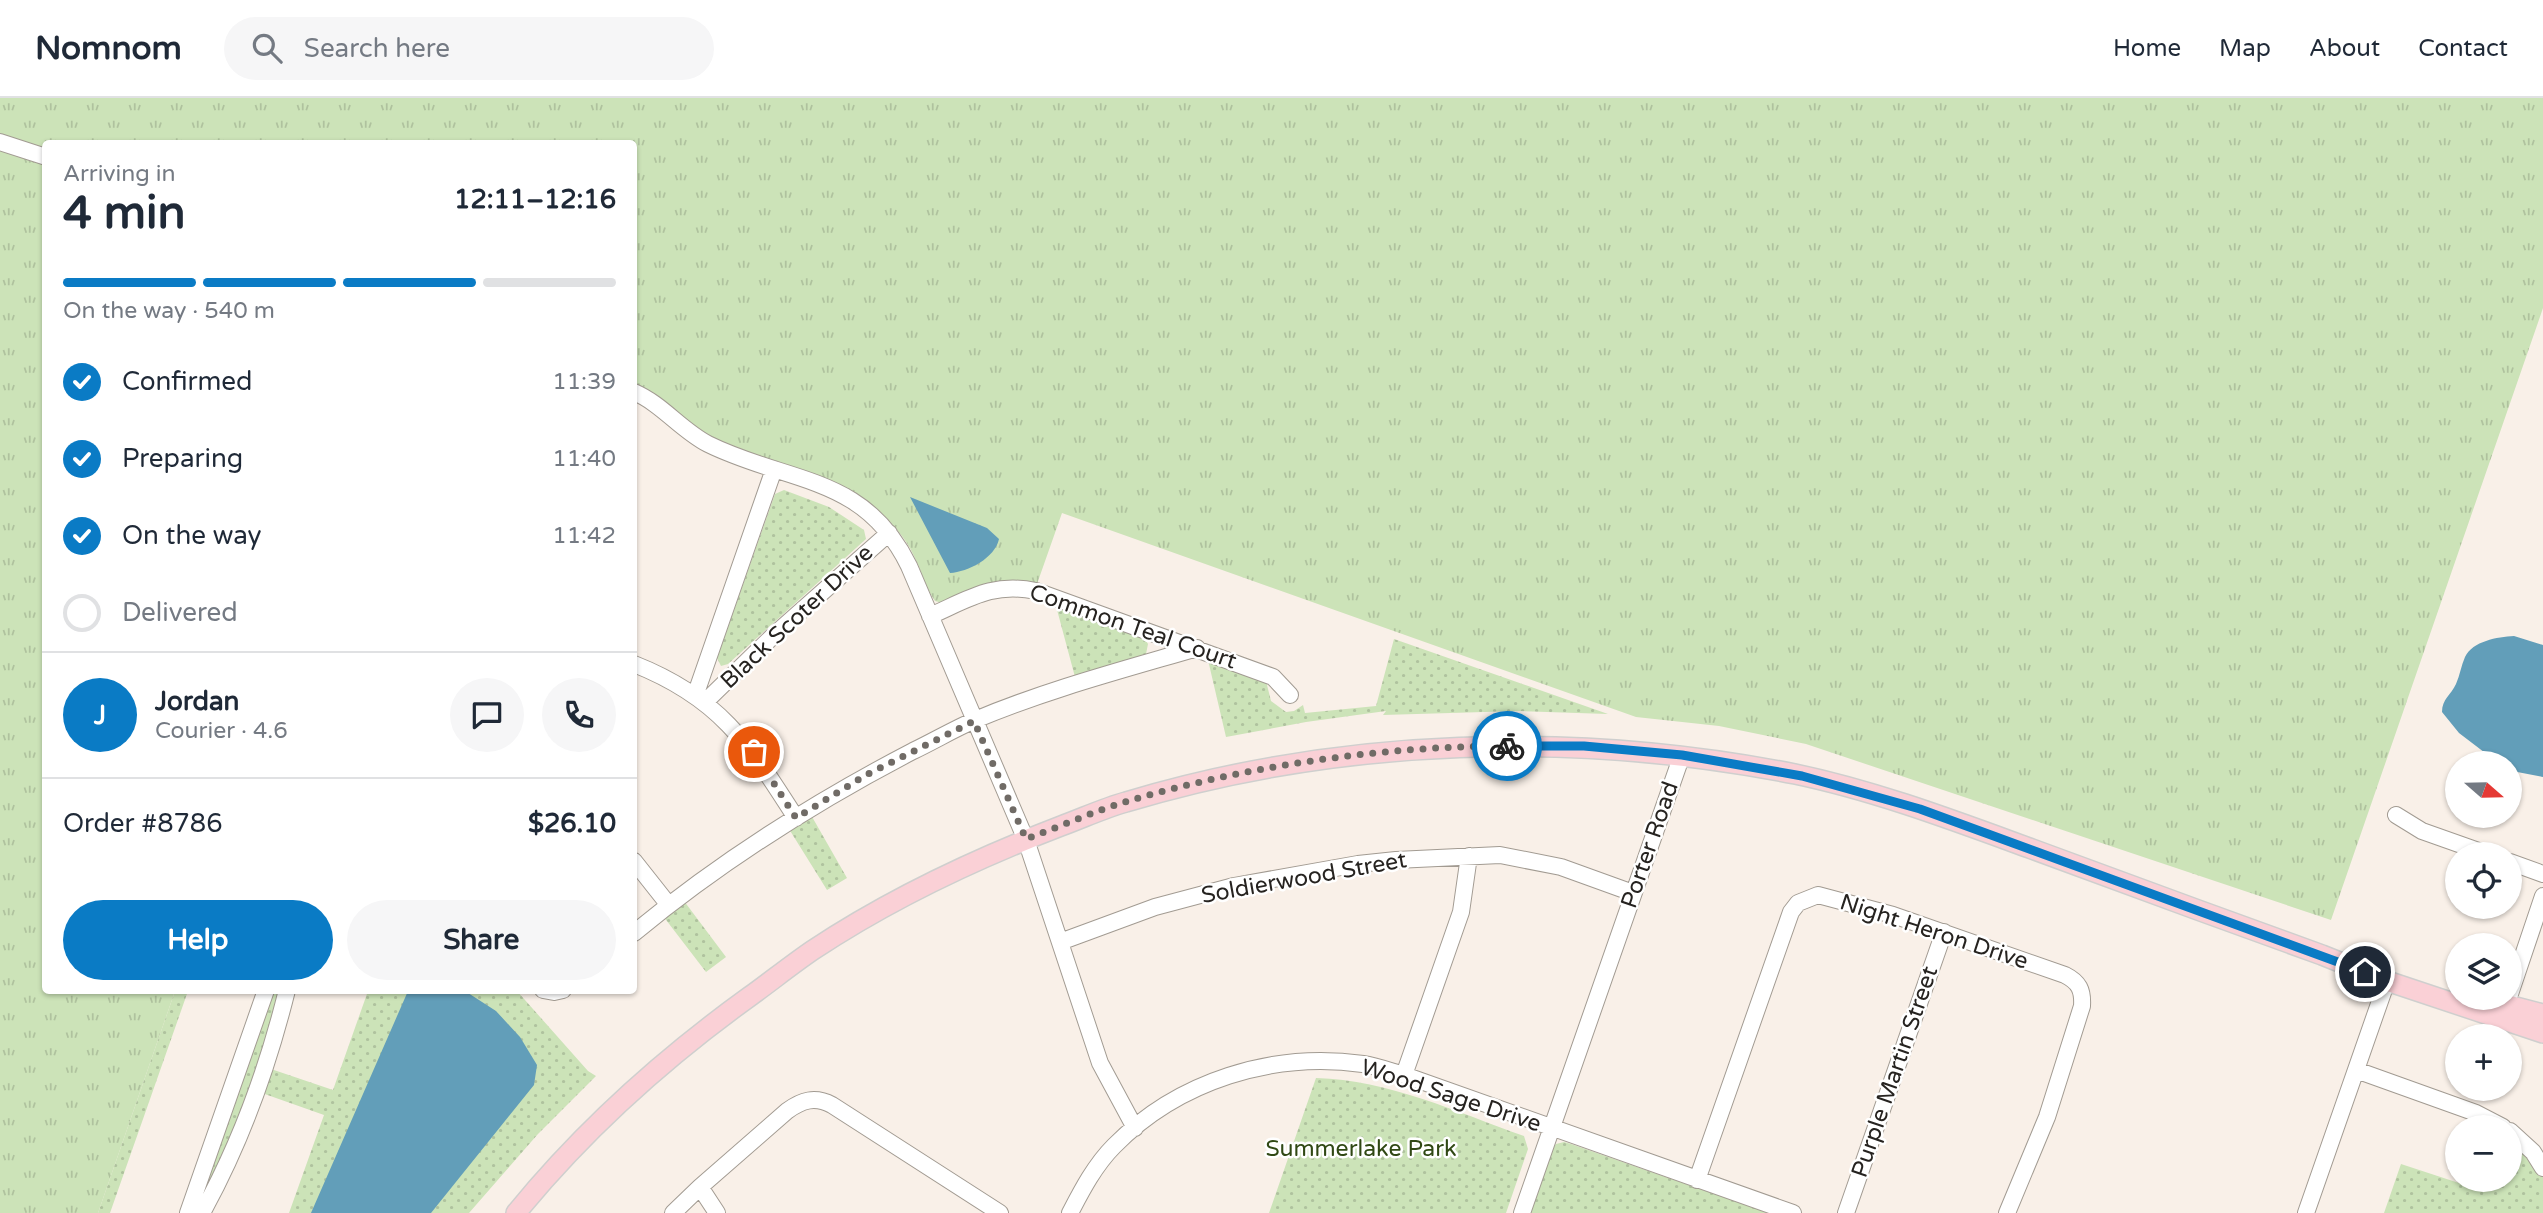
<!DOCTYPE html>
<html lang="en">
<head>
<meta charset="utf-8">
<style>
  :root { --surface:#fff; --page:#f6f6f7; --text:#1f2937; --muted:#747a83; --line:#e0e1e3; --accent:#0a7bc5 }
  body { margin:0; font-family:"Varela Round",sans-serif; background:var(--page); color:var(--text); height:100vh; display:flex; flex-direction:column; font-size:26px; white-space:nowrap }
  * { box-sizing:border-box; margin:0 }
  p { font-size:23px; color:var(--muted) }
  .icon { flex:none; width:38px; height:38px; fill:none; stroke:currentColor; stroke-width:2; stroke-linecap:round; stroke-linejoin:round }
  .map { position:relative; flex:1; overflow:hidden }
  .sheet { position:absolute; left:42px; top:42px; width:595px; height:854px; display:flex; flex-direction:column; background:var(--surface); border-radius:7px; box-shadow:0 2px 5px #0004 }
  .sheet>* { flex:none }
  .needle { width:46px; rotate:110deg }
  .fabs { position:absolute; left:2445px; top:653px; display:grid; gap:14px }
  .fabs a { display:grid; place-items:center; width:77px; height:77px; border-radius:50%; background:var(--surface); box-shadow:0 2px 5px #0004; font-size:35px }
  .pin { position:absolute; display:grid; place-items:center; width:60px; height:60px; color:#fff; margin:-30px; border:4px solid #fff; border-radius:50%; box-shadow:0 2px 7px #0007 }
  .courier { position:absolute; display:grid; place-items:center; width:70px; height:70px; margin:-35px; border:5px solid #0a7bc5; border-radius:50%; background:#fff; color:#222; box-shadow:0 2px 9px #0007 }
  .overview em { font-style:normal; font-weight:700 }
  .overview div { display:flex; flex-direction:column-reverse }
  .overview { display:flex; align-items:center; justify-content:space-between; height:119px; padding:0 21px }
  h1 { font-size:46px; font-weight:700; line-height:52px }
  .bar { display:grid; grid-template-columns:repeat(4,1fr); gap:10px 7px; align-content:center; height:84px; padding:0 21px }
  .bar i { height:9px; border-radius:5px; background:var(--line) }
  .bar .active { background:var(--accent) }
  .bar p { grid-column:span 4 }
  .line { display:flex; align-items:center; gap:18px; padding:0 21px; border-top:2px solid var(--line) }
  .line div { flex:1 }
  .round { display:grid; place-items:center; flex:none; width:74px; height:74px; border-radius:37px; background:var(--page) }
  ol { padding:0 21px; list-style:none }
  li { display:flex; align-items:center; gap:21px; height:77px }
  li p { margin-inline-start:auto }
  li .icon { padding:7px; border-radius:50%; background:var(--accent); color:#fff; stroke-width:4 }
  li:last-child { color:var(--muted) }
  li i { width:38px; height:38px; border:4px solid var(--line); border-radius:50% }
  .primary-button { display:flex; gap:14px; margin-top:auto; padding:14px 21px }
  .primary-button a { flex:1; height:80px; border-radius:42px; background:var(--accent); color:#fff; font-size:28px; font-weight:700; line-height:80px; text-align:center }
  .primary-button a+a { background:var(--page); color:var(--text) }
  header { display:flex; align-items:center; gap:42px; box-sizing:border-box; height:98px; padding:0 35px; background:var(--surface); border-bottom:2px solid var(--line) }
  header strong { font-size:33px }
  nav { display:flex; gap:38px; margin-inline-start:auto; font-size:24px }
  .search { width:490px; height:63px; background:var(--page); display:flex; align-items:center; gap:18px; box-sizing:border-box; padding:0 24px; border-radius:38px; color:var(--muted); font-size:26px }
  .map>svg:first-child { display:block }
</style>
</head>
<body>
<header>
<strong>Nomnom</strong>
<div class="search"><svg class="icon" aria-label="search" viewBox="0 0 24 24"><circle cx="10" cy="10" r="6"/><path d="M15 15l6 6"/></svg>Search here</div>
<nav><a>Home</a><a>Map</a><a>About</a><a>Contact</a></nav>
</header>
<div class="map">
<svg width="2543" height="1115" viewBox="0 0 2543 1115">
  <defs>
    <pattern id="grass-tufts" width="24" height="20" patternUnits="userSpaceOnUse" patternTransform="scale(1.75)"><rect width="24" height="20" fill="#cce3b8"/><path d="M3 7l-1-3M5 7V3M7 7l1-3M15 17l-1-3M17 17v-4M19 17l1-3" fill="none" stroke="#afc29e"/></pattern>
    <pattern id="park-dots" width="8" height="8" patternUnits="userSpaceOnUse" patternTransform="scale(1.75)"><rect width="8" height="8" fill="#cce3b8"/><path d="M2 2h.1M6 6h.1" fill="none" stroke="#afc29e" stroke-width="1.8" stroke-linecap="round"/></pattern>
  </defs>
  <rect width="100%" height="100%" fill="#f9f0e8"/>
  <path fill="url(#grass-tufts)" d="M 0,0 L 2543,0 L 2543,210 L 2331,822 L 1806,646 L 1719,628 L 1636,619 L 1062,415 L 1037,486 C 1002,476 974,492 942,505 L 935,503 C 926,490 921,472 914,458 C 902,431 876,410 852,394 L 708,339 L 634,286 L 634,46 L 46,46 L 46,892 L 175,893 L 98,1115 L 0,1115 Z"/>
  <path fill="url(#park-dots)" d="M 784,392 L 829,409 L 864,432 L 866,441 L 728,566 L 721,568 L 717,560 L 775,396 Z
    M 1056,508 L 1144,539 L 1148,546 L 1146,556 L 1075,579 Z
    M 1394,541 L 1608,616 L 1518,613 L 1383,617 L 1386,613 L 1306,624 L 1226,639 L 1208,562 L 1266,583 L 1271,603 L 1286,614 L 1294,613 L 1303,607 L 1305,615 L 1376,608 Z
    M 811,717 L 847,780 L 827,792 L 789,731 Z
    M 684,803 L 726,859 L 706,874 L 663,818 Z
    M 175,893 L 188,893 L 110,1115 L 98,1115 Z
    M 270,893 L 283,893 L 268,942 L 220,1070 L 192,1115 Z
    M 368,893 L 517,893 L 588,973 L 596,978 L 538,1036 L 469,1115 L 289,1115 L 324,1017 L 259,994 L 268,970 L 333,992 Z
    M 1316,980 C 1389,982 1456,1014 1524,1038 L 1528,1051 L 1506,1115 L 1269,1115 Z
    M 2510,1041 L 2523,1053 L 2543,1079 L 2543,1115 L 2384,1115 L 2401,1066 L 2465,1087 L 2470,1082 L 2510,1082 Z
    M 1564,1044 L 1571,1046 L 1769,1115 L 1530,1115 L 1552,1051 L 1556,1046 Z"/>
  <path fill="#629eb9" d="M 910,399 L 987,430 L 999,441 C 995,460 968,474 950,475 Z
    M 2514,538 L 2543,547 L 2543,679 L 2512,673 L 2510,672 L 2510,665 L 2497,664 L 2459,635 L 2442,614 C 2442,601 2451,597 2456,586 C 2460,577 2461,568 2465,559 C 2473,543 2497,539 2514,538 Z
    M 408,893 L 465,893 L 496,913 L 520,939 L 537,967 L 534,987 L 431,1115 L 311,1115 Z"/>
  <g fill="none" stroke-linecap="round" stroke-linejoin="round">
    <defs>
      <path id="minor" d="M 0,44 L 46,59
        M 634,294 C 662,306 681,332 708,346 C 789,386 864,376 909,468 L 1026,742 L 1100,965 L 1135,1030
        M 930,518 C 969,501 992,484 1036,493 L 1273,579 L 1290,597
        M 634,566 C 720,600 748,645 796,720
        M 695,598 L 774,371
        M 704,605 L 774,537 L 889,435
        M 2396,717 L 2422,733 L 2487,756
        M 634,763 L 668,806
        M 2510,764 L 2543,776
        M 634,835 C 719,765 815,704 913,653 C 934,643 954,631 975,622 C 1046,592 1122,572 1197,550
        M 1060,844 L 1155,809 L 1234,788 L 1358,766 L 1396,762 L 1500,757 L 1561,769 L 1633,795
        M 543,892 L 554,894 L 563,892
        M 2510,896 L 2543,798
        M 2356,972 L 2476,1015 L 2503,1029
        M 1404,977 L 1461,814 L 1469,758
        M 2510,1033 L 2533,1054 L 2543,1070
        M 1697,1082 L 1791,814 L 1798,805 L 1818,797 L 1893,817 L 2065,877 C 2079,884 2083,892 2082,908 L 2047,1019 L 2007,1115
        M 700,1089 L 717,1115
        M 188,1115 L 266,892
        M 202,1115 C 240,1046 268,969 287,892
        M 673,1115 L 700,1089 L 787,1013 C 802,1002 815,998 832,1007 L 1000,1115
        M 1070,1115 C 1082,1092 1095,1067 1114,1048 C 1178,983 1273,953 1363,966 C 1376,968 1390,973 1404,977 L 1793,1115
        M 1522,1115 L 1682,657
        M 1846,1115 L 1944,834
        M 2306,1115 L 2387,883"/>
      <path id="major" d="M 2481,900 L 2543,916
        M 516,1115 C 583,1033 663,961 749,899 C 770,884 791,867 813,852 C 890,801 975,761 1061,728 C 1083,720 1104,710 1126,704 C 1342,639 1576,633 1795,676 C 1876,693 1955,723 2032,751 C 2129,787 2225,822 2322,857 L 2387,883 L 2543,935"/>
    </defs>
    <use href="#minor" stroke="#a29b92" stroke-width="18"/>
    <use href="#major" stroke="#cfcfce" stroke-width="22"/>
    <use href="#minor" stroke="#fff" stroke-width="16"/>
    <use href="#major" stroke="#fad0d6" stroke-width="19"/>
  </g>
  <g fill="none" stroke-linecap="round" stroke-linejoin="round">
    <path stroke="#706b66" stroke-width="7" stroke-dasharray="0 12.6" d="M 754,654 L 796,720 L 866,677 L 974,623 L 1026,741 C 1059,729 1092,714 1125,704 C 1245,668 1383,648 1507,648"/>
    <path stroke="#0a7bc5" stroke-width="9" d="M 1507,648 L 1584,648 L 1682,657 L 1802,678 L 1920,711 L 2365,874"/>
  </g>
  <g text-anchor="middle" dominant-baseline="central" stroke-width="5" stroke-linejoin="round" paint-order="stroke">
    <g font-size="23" fill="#262320" stroke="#fff">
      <text transform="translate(797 519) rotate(-43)">Black Scoter Drive</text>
      <text transform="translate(1133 529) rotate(19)">Common Teal Court</text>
      <text transform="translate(1650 747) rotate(-71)">Porter Road</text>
      <text transform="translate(1304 780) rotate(-10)">Soldierwood Street</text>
      <text transform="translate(1934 834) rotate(18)">Night Heron Drive</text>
      <text transform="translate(1895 974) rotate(-71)">Purple Martin Street</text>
      <text transform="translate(1451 998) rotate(18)">Wood Sage Drive</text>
    </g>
    <g font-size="23" fill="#304814" stroke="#fff">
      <text x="1361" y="1051">Summerlake Park</text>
    </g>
  </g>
</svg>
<div class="fabs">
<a><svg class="needle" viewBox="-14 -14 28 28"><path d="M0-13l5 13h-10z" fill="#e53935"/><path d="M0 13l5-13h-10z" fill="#747a83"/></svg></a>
<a><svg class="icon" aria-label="locate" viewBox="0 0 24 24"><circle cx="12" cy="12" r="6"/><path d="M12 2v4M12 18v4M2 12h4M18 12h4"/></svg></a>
<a><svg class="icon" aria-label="layers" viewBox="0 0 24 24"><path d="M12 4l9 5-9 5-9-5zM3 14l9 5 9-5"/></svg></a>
<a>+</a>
<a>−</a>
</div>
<div class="pin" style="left:754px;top:654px;background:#ea580c"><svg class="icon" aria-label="bag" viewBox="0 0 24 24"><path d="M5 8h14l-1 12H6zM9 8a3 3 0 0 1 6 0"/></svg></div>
<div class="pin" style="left:2365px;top:874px;background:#1f2937"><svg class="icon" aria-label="home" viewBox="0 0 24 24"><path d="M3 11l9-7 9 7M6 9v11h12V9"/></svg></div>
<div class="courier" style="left:1507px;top:648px"><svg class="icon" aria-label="bike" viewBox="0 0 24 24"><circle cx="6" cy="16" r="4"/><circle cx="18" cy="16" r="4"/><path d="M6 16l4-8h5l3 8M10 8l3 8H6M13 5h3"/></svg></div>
<section class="sheet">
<div class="overview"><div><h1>4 min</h1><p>Arriving in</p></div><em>12:11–12:16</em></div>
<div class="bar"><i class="active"></i><i class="active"></i><i class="active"></i><i></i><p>On the way · 540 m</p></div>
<ol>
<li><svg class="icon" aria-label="check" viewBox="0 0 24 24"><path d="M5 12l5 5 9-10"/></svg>Confirmed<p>11:39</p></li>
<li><svg class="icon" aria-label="check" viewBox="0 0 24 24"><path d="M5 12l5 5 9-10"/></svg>Preparing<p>11:40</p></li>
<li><svg class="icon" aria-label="check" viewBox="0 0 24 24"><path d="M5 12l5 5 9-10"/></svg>On the way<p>11:42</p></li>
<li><i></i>Delivered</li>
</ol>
<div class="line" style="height:126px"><b class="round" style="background:var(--accent);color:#fff">J</b><div><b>Jordan</b><p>Courier · 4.6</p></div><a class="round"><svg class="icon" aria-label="chat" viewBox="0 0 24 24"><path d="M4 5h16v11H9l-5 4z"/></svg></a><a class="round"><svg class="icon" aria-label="phone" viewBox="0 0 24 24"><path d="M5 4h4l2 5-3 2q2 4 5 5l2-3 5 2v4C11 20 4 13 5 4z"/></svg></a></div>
<div class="line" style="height:91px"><div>Order #8786</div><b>$26.10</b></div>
<div class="primary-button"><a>Help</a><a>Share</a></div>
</section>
</div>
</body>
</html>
